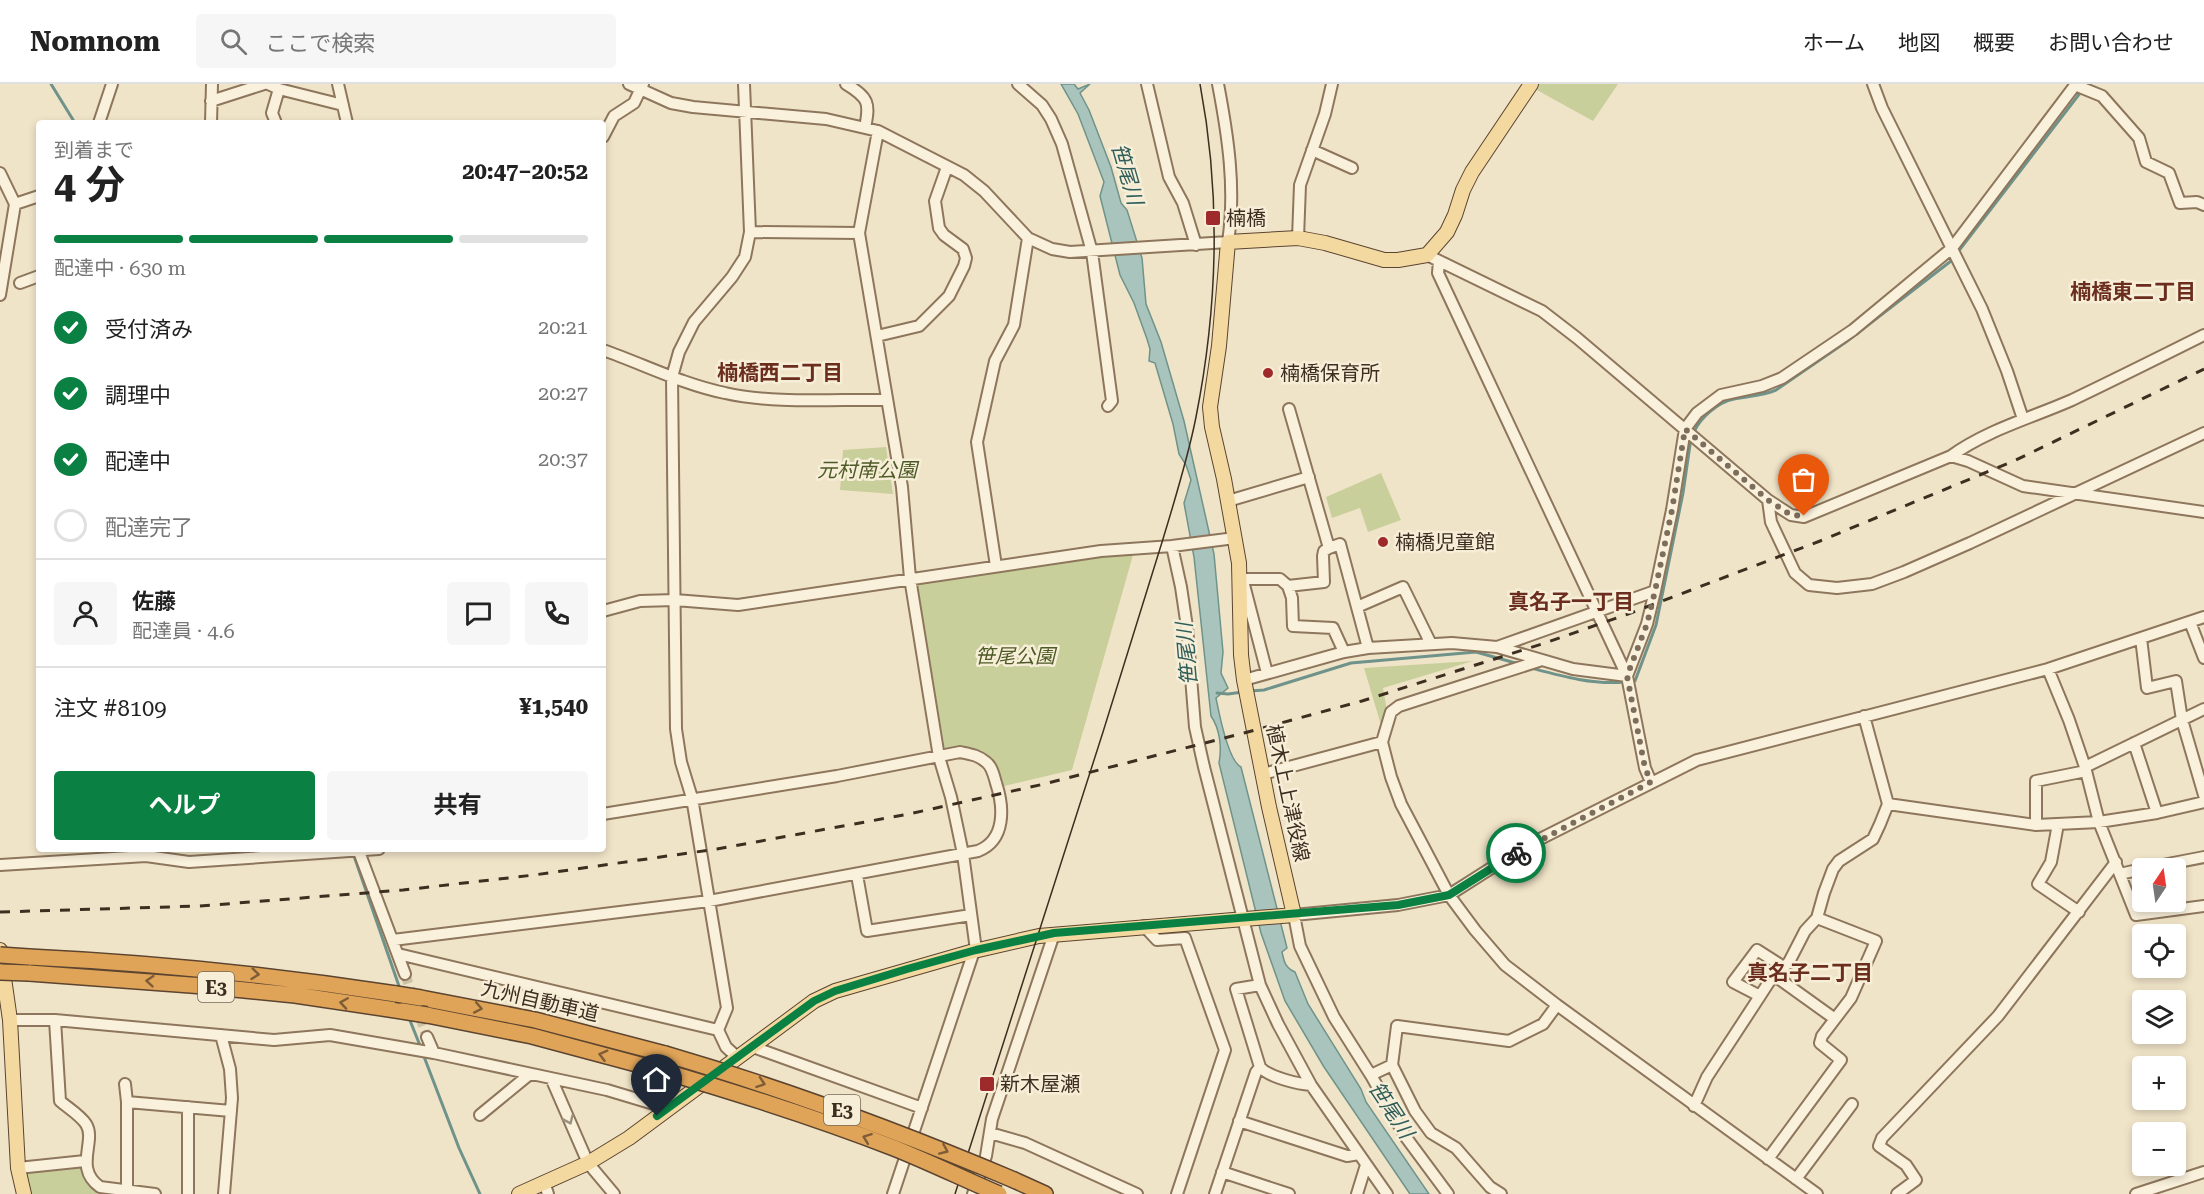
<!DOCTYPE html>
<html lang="ja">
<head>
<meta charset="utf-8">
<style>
  :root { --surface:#fff; --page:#f6f6f6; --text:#222; --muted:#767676; --line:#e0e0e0; --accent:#0b8043 }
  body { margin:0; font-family:"Roboto Serif","Noto Sans JP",serif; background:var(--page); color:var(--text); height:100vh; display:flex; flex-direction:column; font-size:22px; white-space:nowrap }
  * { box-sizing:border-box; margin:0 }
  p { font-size:20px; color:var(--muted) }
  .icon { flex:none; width:33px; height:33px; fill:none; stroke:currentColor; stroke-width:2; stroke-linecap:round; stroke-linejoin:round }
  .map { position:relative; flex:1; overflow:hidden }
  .panel { position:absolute; left:36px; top:36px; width:570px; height:732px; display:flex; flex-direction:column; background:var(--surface); border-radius:6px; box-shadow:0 3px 9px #0003 }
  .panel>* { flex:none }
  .needle { width:39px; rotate:13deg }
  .buttons { position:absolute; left:2132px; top:774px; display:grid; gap:12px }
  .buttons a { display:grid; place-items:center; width:54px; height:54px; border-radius:6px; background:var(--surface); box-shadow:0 3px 9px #0003; font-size:30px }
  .pin { position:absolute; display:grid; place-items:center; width:51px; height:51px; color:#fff; margin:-62px -26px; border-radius:50% 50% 50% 0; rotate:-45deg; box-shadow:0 0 6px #0007 }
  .pin .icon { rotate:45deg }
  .courier { position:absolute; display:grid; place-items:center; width:60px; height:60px; margin:-30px; border:4px solid #0b8043; border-radius:50%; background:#fff; color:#222; box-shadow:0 2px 8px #0007 }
  .head em { font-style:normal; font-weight:700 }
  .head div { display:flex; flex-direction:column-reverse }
  .head { display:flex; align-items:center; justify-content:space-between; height:102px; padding:0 18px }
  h1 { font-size:39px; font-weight:700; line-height:45px }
  .bar { display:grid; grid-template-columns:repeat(4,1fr); gap:9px 6px; align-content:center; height:72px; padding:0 18px }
  .bar i { height:8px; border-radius:4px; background:var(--line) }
  .bar .active { background:var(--accent) }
  .bar p { grid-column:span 4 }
  .line { display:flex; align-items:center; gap:15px; padding:0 18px; border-top:2px solid var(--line) }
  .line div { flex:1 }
  .round { display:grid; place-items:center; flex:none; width:63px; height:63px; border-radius:6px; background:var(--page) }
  ol { padding:0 18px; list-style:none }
  li { display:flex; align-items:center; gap:18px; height:66px }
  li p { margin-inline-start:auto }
  li .icon { padding:6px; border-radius:50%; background:var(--accent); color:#fff; stroke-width:4 }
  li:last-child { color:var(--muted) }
  li i { width:33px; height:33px; border:3px solid var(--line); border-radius:50% }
  .cta { display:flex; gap:12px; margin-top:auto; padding:12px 18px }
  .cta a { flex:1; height:69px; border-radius:6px; background:var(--accent); color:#fff; font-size:24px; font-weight:700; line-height:69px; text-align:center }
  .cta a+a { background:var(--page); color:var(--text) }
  header { display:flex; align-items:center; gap:36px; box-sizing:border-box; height:84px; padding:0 30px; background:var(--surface); border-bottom:2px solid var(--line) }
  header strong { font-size:28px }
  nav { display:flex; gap:33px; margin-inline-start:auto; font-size:21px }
  .search { width:420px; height:54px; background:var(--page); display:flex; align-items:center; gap:15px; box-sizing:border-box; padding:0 21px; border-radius:6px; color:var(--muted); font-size:22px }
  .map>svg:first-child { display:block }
</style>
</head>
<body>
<header>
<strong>Nomnom</strong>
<div class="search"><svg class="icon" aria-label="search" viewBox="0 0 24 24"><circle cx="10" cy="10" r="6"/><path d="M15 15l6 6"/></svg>ここで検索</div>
<nav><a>ホーム</a><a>地図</a><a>概要</a><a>お問い合わせ</a></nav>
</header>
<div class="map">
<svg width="2204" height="1110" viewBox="0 0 2204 1110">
  <rect width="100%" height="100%" fill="#f0e4c8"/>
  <path fill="#c9cf9b" d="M 1539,0 L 1618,0 L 1593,37 L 1535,5 Z
    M 886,363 L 893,410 L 840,406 L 843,366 Z
    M 1381,389 L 1401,436 L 1368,448 L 1360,424 L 1332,434 L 1326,413 Z
    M 1133,471 L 1072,686 L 1004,702 C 991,668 984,658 945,666 L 917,500 L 1101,473 Z
    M 1473,577 L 1383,604 L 1387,627 L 1381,641 L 1364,584 Z
    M 75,1082 L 85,1087 L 87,1097 L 97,1110 L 29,1110 L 24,1088 Z"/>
  <path fill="#a9c4bc" stroke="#6f938a" stroke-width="1.5" d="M 1061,0 L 1074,0 L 1078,5 L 1090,0 L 1080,9 L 1089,26 L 1111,83 L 1121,119 L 1127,126 L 1142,174 L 1146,220 L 1161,258 L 1184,337 L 1214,470 L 1223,568 L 1221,589 L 1228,604 L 1216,614 C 1219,629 1228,677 1241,683 L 1287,864 L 1282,868 C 1284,877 1285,884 1295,888 L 1308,920 L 1361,1005 L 1366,1018 L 1429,1110 L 1410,1110 L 1324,983 L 1285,917 L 1261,849 L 1219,679 C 1222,664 1220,645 1211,632 L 1194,473 L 1184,419 L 1191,396 L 1186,381 L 1179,370 L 1173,340 L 1155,279 L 1149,277 L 1150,265 L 1147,255 L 1134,219 L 1120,191 L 1100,112 L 1104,98 L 1078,30 Z"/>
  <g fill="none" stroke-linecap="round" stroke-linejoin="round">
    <path stroke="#6f938a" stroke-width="3" d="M 51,0 L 75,39
      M 1694,348 C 1700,334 1718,318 1734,315 C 1748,312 1762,312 1776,306 L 1846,258 L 1951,177 L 2087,0
      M 1531,584 C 1561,592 1593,601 1624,598
      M 1631,598 L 1635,597 L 1656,541 L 1683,409 L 1691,354
      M 1250,607 L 1264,606 L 1351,579 L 1476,568 L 1519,580
      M 1217,609 L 1228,610 L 1243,608
      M 353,769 L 400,905
      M 409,934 L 421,964
      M 423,970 L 459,1064 L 480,1110"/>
    <path stroke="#ccc0a6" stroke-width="10" stroke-dasharray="10 5" stroke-linecap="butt" d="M 405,890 L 427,953"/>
    <defs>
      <path id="minor" d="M 268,0 L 279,5 L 343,21
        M 338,0 L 347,39
        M 629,0 L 671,19 L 693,23 L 826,35 L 878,47 L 964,91 L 984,107 L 1028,154 L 1052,165 L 1070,168 L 1228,158 C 1236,105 1228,52 1218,0
        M 846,0 C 869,14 870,19 865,44
        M 1018,0 L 1042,21 L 1051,35 L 1062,60 L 1092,168 L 1112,317 L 1108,322
        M 1147,0 L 1169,93 L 1183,119 L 1196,161
        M 1873,0 L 1882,24 L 1982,225 L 2007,287 L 2023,335
        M 2075,1 L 2102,12 L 2139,54 L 2146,78 L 2169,89 L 2180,119 L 2197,118 L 2204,121
        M 211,17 L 264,0
        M 99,39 L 112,0
        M 211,39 L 212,0
        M 276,39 L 272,29 L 279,5
        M 878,47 L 859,149 L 902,403 L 910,494 L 939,673 L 951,713 L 963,770 L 976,866
        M 603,53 L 614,32 L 634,19 L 643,0
        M 1312,66 L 1352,84
        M 0,89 L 15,120
        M 750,148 L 859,149
        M 1298,154 L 1300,101 L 1325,30 L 1332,0
        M 1427,171 L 1542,227 L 1577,254 L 1768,416 L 1791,431 L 1804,433 L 1951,372 L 1968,377 L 2023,402 L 2204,428
        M 1439,177 L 1438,189 L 1627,592 L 1645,684 L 1651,698
        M 20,199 L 39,192
        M 0,211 L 15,120 L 39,112
        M 877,252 L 919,242 L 949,212 L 964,182 L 966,174 L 963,165 L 944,151 L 939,144 L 935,117 L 947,83
        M 603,266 C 643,280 682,300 725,309 C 772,320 836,315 886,316
        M 1289,325 L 1329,464 L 1340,460 L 1368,564
        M 1951,372 C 1987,346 2031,334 2072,316 C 2116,295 2160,273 2204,251
        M 1768,416 L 1771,438 L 1795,489 L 1809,501 L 1837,504 L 1872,500 L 1904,488 L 1970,459 L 2204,349
        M 1228,417 L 1309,393
        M 1172,462 L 1181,503 L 1187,543 L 1195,643 L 1204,683 L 1260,901 L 1278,940 L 1311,1001 L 1387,1110
        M 996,482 L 977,358 L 995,277 L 1014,241 L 1028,154
        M 1242,495 L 1280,495 L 1288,502 L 1324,498 L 1323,472 L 1324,467 L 1329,464
        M 1243,497 L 1267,589
        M 1288,502 L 1292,514 L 1293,542 L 1333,544 L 1344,568
        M 1357,523 L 1403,503 L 1431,560
        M 603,527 L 640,517 L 675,516 L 738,521 L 1101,467 L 1172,462 L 1235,454
        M 2190,538 L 2204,574
        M 2141,554 L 2147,604 L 2176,597 L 2182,636 L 2204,711
        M 1497,563 L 1655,507
        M 1539,577 L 1399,622 L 1391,628 L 1382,658 L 1391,693 L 1401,720 L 1449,811 L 1475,846 L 1505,881 L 1557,921 L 1817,1110
        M 2048,585 L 2069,636 L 2085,683 L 2099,738 L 2136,831 L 2204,822
        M 1244,596 L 1344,568 L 1368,564 L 1452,559 L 1497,563 L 1573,585 L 1627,592 L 1647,540 L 1655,507 L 1672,426 L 1685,345 L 1697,329 L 1721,311 L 1762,302 L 1782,294 L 1853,246 L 1952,164 L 2076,0
        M 2134,659 L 2157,729
        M 2085,683 L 2204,625
        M 1263,690 L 1382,658
        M 1888,720 L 2036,741 L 2099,738 L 2157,729 L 2204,718
        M 2058,740 L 2051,778 L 2038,800 L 2079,828
        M 2036,741 L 2036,697 L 2086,687
        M 358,765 L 405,890
        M 0,781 L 146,772 L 189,778 L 379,765
        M 2147,784 L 2204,773
        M 2120,790 L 2142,785
        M 857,791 L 867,847 L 971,831
        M 1144,842 L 1157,856 L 1185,854 L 1225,966 L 1177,1110
        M 393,856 L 709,817 L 978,767 C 1006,756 1004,723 996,699 C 994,692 992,682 986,678 C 978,671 970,670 960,668 L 837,692 L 603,730
        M 398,870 L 718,946
        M 1260,901 L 1236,905 L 1260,983
        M 1760,912 L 1733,898 L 1757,866 L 1779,880 L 1775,892 L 1835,935
        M 10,936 L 55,936 L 274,956 L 330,951 L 434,969 L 607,1006 L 667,1024
        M 55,936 L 60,1017 C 68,1024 80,1031 86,1040 C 97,1057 73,1084 100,1103 L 155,1110
        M 221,951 L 230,985 L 232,1014 L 224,1110
        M 427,953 L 434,969
        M 753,963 L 922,1024
        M 738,974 L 726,963 L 718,946 L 727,924 L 692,714 L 681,678 L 676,645 L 672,293 L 679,268 L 694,238 L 732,193 L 745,173 L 750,148 L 744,0
        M 1371,991 L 1392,981
        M 551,994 L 588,1079 L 614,1110
        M 125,1000 L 127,1018
        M 1694,1022 L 1707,993 L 1760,912 L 1769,898 L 1789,878 L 1805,847 L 1817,834 L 1824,809 L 1833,785 L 1839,777 L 1873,755 L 1880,740 L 1888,720 L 1864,632
        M 188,1023 L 188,1110
        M 480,1031 L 530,990
        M 1239,1037 L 1347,1072 L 1359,1070
        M 990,1049 L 1025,1059 L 1137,1110
        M 1768,1075 L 1841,976 L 1820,959 L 1822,952 L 1851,914 L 1876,857 L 1817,834
        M 18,1084 L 85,1077
        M 1222,1088 L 1289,1110
        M 1796,1095 L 1852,1020
        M 544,1098 L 548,1110
        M 127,1106 L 127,1018 L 231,1027
        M 893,1110 L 974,867
        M 973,1110 L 986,1072 L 992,1035 L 1054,850
        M 1215,1110 L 1256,988 L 1260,983 C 1268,993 1298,1000 1311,1001
        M 1357,1110 L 1366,1081
        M 1448,1110 L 1405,1052 L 1372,993 L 1334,933 L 1300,862 L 1294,831 L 1398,821 L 1449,811 L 1526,762 L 1697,676 L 2048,585 L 2204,533
        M 1501,1110 L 1490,1103 L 1456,1064 L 1431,1049 L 1415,1027 L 1392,981 L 1397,942 L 1509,957 L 1543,940 L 1557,921
        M 1897,1110 L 1916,1096 L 1906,1081 L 1879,1062 L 1882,1054 L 1998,932 L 2116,778
        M 2136,1110 L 2204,1088"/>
      <path id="major" d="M 0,866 L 10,936 L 18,1084 L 24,1110
        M 519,1110 L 588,1079 L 629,1054 L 814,917 L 835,907 L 974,867 L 1039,852 L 1294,831 L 1269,723 L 1244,596 L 1241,571 L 1239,479 L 1224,395 L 1212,343 L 1210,323 L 1219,262 L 1228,158 L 1298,154 L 1325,159 L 1384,176 L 1398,176 L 1427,171 L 1447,148 L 1455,131 L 1463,106 L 1472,88 L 1531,0"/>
      <path id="highway" d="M 29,873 C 152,879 274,891 396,910
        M 29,889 L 204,902 L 295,911 L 402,927
        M 421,914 L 535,936 L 665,970
        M 427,931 L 532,952 L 659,986
        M 1014,1096 L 1045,1110"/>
    </defs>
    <use href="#minor" stroke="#8d765c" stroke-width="14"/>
    <use href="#major" stroke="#5b4430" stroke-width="16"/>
    <use href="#highway" stroke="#5b4430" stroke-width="18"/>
    <use href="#minor" stroke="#faf1dc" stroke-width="10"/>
    <use href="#major" stroke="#f3d9a0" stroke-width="14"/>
    <use href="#highway" stroke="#e0a458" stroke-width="15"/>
    <path stroke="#3d2e20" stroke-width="1.5" d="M 955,1110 C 1005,956 1055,802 1103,648 C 1123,584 1143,520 1163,455 C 1175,415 1188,374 1196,333 C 1218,222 1221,111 1200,0"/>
    <path stroke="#3d2e20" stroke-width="3" stroke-dasharray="10 10" stroke-linecap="butt" d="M 0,828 L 200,822 L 403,806 L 534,791 L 717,765 L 909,730 L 1044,700 L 1244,649 L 1362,617 L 1545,559 L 1628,530 L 1820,457 L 2016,376 L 2204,285"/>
    <defs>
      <path id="highway-bridge" d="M 0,871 L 29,873
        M 0,888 L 29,889
        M 396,910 L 421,914
        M 402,927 L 427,931
        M 665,970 C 785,1005 898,1047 1014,1096
        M 659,986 C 738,1009 817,1034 894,1064 C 929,1078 964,1095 999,1110"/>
    </defs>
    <use href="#highway-bridge" stroke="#5b4430" stroke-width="18" stroke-linecap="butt"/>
    <use href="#highway-bridge" stroke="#e0a458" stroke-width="15"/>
  </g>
  <defs><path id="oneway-chevron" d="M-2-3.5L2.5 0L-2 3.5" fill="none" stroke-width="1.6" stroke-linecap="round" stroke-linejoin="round" transform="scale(1.5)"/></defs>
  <g stroke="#7e5d36">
    <use href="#oneway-chevron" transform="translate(255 890) rotate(6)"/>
    <use href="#oneway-chevron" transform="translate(150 897) rotate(-175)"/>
    <use href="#oneway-chevron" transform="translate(344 919) rotate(-171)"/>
    <use href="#oneway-chevron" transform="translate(478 924) rotate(11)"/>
    <use href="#oneway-chevron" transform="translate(603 971) rotate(-165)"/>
    <use href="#oneway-chevron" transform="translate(761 999) rotate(19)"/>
    <use href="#oneway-chevron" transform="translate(867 1054) rotate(-159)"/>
    <use href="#oneway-chevron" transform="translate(944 1066) rotate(23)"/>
  </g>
  <use stroke="#9c907e" href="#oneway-chevron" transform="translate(569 1036) rotate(66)"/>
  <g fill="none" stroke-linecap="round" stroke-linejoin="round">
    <path stroke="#7c6e5b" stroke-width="6" stroke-dasharray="0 10.8" d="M 1516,769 L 1651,698 L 1645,684 L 1627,592 L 1647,540 L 1655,507 L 1672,426 L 1685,345 L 1768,416 L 1791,431 L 1804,432"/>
    <path stroke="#0b8043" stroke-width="8" d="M 657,1032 L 814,917 L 835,907 L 907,885 L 976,866 L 1054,849 L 1398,821 L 1449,811 L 1516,769"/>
  </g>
  <g fill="#9e2a2b" stroke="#f7eed8" stroke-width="2">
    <rect x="1205" y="126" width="16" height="16" rx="3"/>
    <circle cx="1268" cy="289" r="6"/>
    <circle cx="1383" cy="458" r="6"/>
    <rect x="979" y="992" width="16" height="16" rx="3"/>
  </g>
  <g text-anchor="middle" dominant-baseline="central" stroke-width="5" stroke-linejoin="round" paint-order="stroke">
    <g fill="#f7eed8" stroke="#756857" stroke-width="1.5">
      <rect x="198" y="888" width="36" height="30" rx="4.5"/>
      <rect x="824" y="1011" width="36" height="30" rx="4.5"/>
    </g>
    <g font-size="18" font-weight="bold" fill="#3d2e20">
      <text x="216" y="903">E3</text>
      <text x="842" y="1026">E3</text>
    </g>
    <g font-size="20" fill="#3d2e20" stroke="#f7eed8" text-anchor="start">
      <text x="1226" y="134">楠橋</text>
      <text x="1280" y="289">楠橋保育所</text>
      <text x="1395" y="458">楠橋児童館</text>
      <text x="1000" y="1000">新木屋瀬</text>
    </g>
    <g font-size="20" font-style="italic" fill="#4d5a26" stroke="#f7eed8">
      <text x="867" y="386">元村南公園</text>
      <text x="1015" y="572">笹尾公園</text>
    </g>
    <g font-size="20" fill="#3d2e20" stroke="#f7eed8">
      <text transform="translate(1288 709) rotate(78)">植木上上津役線</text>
      <text transform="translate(540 917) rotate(13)">九州自動車道</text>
    </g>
    <g font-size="21" font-style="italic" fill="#2f5d5a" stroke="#f7eed8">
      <text transform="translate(1127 90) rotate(74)">笹尾川</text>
      <text transform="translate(1187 570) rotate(-95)">笹尾川</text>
      <text transform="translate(1391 1026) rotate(57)">笹尾川</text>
    </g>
    <g font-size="21" font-weight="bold" fill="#6b2e1e" stroke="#f7eed8">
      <text x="2133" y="208">楠橋東二丁目</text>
      <text x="780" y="289">楠橋西二丁目</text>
      <text x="1571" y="518">真名子一丁目</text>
      <text x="1810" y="889">真名子二丁目</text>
    </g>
  </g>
</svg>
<div class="buttons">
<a><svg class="needle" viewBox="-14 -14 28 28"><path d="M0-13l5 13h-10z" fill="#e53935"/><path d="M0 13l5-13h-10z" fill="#767676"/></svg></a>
<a><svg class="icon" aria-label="locate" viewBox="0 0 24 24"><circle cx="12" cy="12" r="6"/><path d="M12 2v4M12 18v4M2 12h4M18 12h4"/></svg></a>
<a><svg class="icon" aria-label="layers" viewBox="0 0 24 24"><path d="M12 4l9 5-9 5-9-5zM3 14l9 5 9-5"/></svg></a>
<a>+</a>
<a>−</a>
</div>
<div class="pin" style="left:1804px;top:432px;background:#ea580c"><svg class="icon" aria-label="bag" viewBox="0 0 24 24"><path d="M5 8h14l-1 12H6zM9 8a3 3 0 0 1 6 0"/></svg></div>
<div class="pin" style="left:657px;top:1032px;background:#1f2937"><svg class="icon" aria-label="home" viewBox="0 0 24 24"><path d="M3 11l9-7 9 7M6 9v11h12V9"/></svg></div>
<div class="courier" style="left:1516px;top:769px"><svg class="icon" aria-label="bike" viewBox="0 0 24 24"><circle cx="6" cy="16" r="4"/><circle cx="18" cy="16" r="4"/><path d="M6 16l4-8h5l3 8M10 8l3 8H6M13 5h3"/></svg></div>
<section class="panel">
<div class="head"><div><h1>4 分</h1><p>到着まで</p></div><em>20:47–20:52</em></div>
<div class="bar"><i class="active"></i><i class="active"></i><i class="active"></i><i></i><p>配達中 · 630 m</p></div>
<ol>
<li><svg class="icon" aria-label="check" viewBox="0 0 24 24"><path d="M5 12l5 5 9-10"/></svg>受付済み<p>20:21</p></li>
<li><svg class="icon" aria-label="check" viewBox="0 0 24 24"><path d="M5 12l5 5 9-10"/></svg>調理中<p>20:27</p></li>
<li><svg class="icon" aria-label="check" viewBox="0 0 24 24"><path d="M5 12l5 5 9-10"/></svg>配達中<p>20:37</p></li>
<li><i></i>配達完了</li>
</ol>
<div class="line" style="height:108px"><a class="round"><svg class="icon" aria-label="person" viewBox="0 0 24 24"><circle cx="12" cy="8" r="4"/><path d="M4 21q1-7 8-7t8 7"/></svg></a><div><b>佐藤</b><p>配達員 · 4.6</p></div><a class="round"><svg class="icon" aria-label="chat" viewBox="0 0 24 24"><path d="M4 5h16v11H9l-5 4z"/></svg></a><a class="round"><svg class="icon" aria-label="phone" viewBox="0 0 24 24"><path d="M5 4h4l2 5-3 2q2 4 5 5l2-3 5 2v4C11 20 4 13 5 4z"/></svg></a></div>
<div class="line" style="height:78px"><div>注文 #8109</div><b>¥1,540</b></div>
<div class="cta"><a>ヘルプ</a><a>共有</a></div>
</section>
</div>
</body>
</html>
